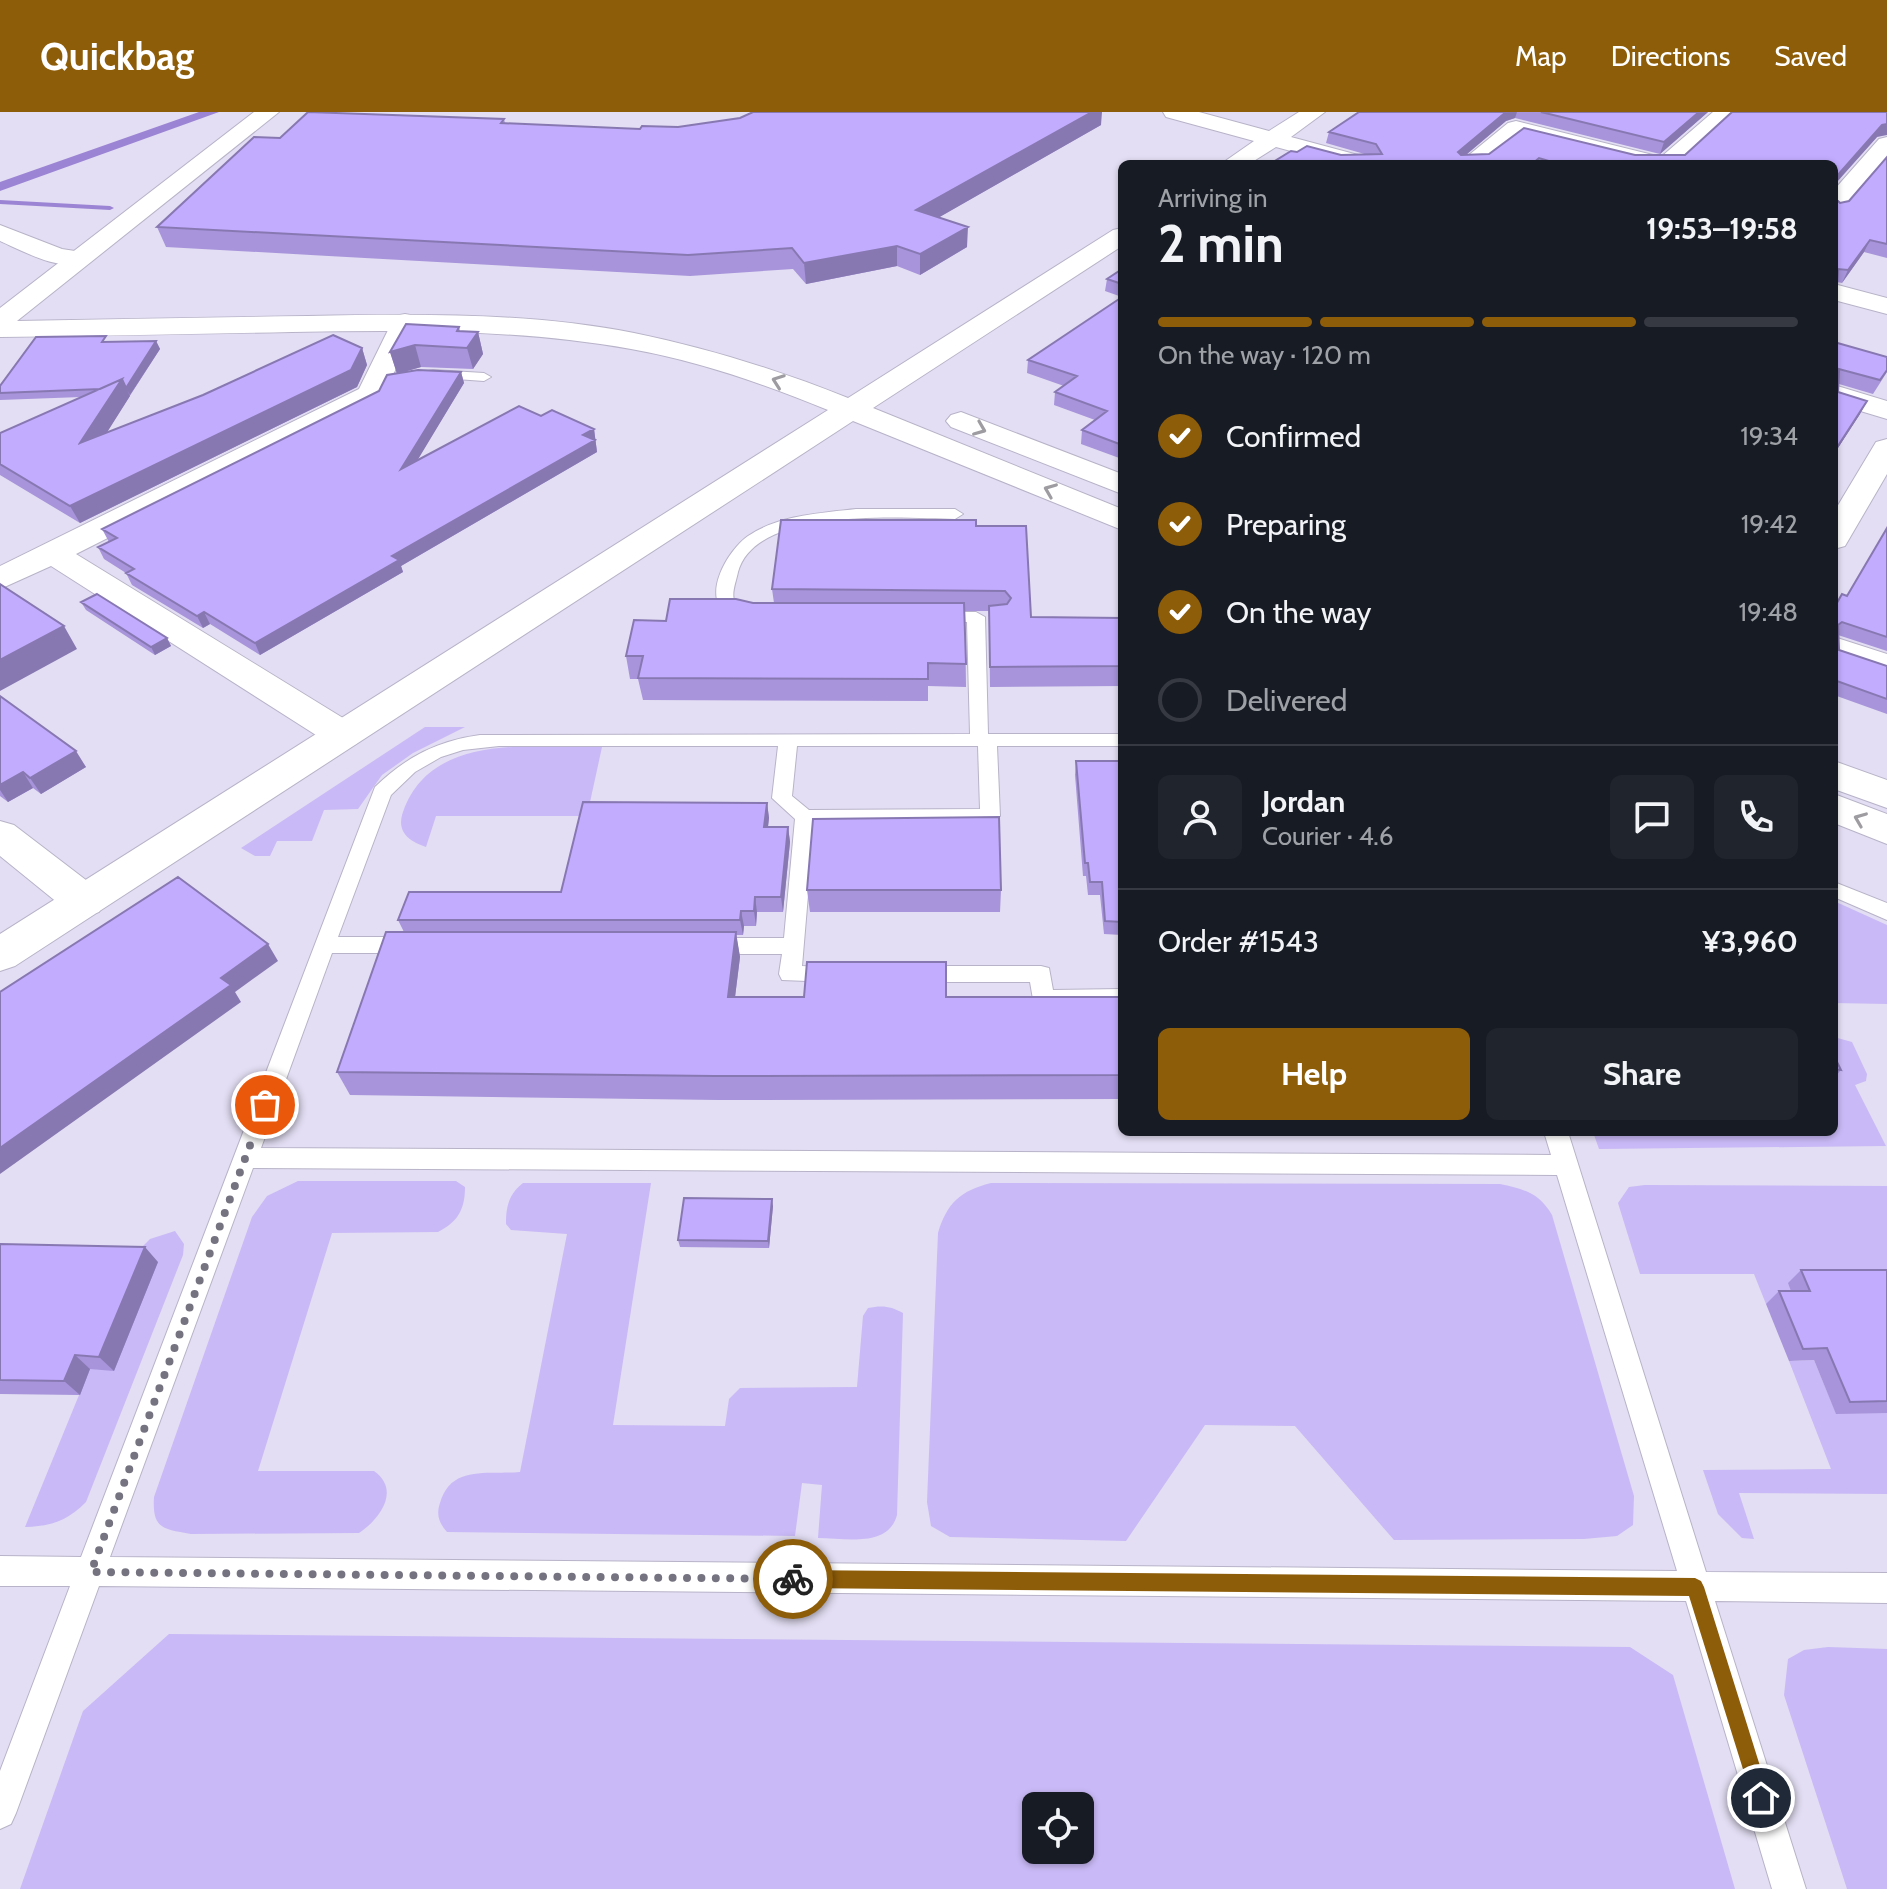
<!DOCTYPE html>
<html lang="en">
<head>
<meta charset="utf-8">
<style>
  :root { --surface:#171b24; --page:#20242c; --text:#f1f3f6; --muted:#9ea1a6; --line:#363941; --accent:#8e5d09 }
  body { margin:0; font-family:Cabin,sans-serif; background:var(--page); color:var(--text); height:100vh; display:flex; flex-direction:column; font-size:30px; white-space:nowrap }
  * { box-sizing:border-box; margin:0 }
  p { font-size:26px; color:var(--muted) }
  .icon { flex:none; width:44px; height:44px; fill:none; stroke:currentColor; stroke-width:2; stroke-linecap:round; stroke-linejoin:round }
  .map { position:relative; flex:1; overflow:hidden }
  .sheet { position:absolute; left:1118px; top:48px; width:720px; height:976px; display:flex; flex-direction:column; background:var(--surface); border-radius:12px; box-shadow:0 2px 6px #0004 }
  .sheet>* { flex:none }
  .buttons { position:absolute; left:1022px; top:1680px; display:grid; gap:16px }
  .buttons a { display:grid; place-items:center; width:72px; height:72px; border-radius:12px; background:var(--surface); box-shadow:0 2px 6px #0004; font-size:40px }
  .pin { position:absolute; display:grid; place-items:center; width:68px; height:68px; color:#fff; margin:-34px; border:4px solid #fff; border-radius:50%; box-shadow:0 2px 8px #0007 }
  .courier { position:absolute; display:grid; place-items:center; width:80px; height:80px; margin:-40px; border:6px solid #8e5d09; border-radius:50%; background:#fff; color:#222; box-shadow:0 2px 10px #0007 }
  .summary em { font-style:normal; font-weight:800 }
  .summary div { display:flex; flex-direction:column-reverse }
  .summary { display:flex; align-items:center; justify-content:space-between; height:136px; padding:0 40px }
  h1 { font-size:52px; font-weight:800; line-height:60px }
  .bar { display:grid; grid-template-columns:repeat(4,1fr); gap:12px 8px; align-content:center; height:96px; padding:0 40px }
  .bar i { height:10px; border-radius:6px; background:var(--line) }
  .bar .active { background:var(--accent) }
  .bar p { grid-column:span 4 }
  .line { display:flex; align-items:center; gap:20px; padding:0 40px; border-top:2px solid var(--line) }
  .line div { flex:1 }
  .round { display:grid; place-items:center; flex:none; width:84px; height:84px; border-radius:12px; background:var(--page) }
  ol { padding:0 40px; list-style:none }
  li { display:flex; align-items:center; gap:24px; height:88px }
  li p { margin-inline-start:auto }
  li .icon { padding:8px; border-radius:50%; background:var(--accent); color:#fff; stroke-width:4 }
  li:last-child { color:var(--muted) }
  li i { width:44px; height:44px; border:4px solid var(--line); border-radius:50% }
  .action { display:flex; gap:16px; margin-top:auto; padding:16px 40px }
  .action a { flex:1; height:92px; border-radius:12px; background:var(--accent); color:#fff; font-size:32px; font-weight:800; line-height:92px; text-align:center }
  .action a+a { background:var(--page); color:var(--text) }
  header { display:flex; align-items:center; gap:48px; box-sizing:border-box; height:112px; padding:0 40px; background:var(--accent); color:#fff }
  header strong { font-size:38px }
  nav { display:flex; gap:44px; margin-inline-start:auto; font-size:28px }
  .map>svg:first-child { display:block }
</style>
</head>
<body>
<header>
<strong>Quickbag</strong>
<nav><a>Map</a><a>Directions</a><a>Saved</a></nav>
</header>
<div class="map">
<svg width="1887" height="1777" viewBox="0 0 1887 1777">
  <rect width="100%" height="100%" fill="#e3def3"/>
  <path fill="#c9b9f6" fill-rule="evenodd" d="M 425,615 L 465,615 L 413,641 L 382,663 L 358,697 L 324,698 L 312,729 L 277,729 L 270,744 L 255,744 L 241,736 Z
    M 602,635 L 587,704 L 436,704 L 426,735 C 409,729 396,720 403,700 C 431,619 534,636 602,635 Z
    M 1834,789 L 1887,813 L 1887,892 L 1834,891 Z
    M 1834,925 L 1852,930 L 1867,962 L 1866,969 L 1855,973 L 1886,1034 L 1599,1037 L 1593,1020 L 1834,1020 Z
    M 298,1069 L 456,1069 L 465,1075 C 465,1097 458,1110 438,1120 L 332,1121 L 258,1359 L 374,1359 C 401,1378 380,1407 359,1421 L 191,1422 C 163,1417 152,1417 154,1385 L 252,1105 L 267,1084 Z
    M 523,1071 L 651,1071 L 613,1313 L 725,1314 L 729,1287 L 740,1276 L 857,1275 L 863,1204 L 868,1196 C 882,1193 891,1194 903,1201 L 897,1403 C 888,1436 846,1426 818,1426 L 822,1373 L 802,1371 L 795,1424 L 447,1420 C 439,1411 436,1403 440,1391 C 451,1352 489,1363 520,1360 L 567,1122 L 511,1118 L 506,1112 C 506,1094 509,1082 523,1071 Z
    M 991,1071 L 1500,1072 C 1524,1077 1539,1081 1552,1103 L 1634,1384 L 1633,1413 L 1617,1424 L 1584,1427 L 1394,1428 L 1295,1314 L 1205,1313 L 1126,1429 L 950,1425 L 931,1414 L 927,1390 L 938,1121 C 947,1091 960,1079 991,1071 Z
    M 1645,1073 L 1887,1074 L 1887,1171 L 1797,1192 L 1766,1192 L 1754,1162 L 1640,1162 L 1618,1091 L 1629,1075 Z
    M 175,1119 L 184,1132 L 183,1143 L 86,1390 C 67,1409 52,1414 25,1415 L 138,1139 L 150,1127 Z
    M 1814,1248 L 1836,1301 L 1887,1301 L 1887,1382 L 1739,1381 L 1754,1427 L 1742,1426 L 1718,1402 L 1703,1358 L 1831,1357 L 1789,1249 Z
    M 169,1522 L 1630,1535 L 1673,1563 L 1735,1777 L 20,1777 L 83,1599 ZM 1036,1694 L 1080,1694 L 1080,1738 L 1036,1738 Z
    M 1828,1535 L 1887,1537 L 1887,1777 L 1847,1777 L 1784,1583 L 1788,1547 L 1804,1538 Z"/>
  <path fill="#9b84d4" d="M 199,0 L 219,0 L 0,79 L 0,70 Z"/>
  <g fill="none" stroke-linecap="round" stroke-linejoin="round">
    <path fill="#9b84d4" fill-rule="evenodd" d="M 0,88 L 110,94 L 114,96 L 110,98 L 0,92 Z"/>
    <defs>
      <path id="lane" d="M 433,258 L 484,261 L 491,265 L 484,269 L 428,265 L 428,259 Z
        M 856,397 L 955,397 L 963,402 L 955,407 C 903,406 756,394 738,460 C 736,471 728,487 739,495 C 744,499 750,499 755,504 L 752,508 C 744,510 735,508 728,503 C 700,485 728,438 748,424 C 779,403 821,401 856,397 Z
        M 936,500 L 976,500 L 985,505 L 988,622 L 1122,622 L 1122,634 L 997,634 L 1000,704 L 990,711 L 814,712 L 802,854 L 841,856 L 844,862 L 841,868 L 833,870 L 782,868 L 779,862 L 782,842 L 710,842 L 702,840 L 699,834 L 702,828 L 710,826 L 784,826 L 795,707 L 772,686 L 778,634 L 499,634 L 463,638 L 441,645 L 415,660 L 391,683 L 338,825 L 411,825 L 419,827 L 422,833 L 419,839 L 411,841 L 332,841 L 261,1036 L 1551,1043 L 1544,1020 L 1568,1020 L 1706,1460 L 1887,1461 L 1887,1491 L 1715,1489 L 1806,1777 L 1772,1777 L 1686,1489 L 99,1474 L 16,1701 L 11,1712 L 0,1717 L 0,1659 L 70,1474 L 0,1474 L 0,1444 L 81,1445 L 375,675 C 406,645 437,629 480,623 L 970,622 L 967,510 L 930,509 L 927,505 ZM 797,634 L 978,634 L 980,697 L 809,698 L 792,684 ZM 253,1056 L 1557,1063 L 1677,1459 L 110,1445 Z
        M 1834,770 L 1887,791 L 1887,808 L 1834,785 Z
        M 915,854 L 1041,854 L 1049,856 L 1053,878 L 1122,877 L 1122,895 L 1042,896 L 1034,893 L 1030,870 L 915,870 L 907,868 L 904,862 L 907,856 Z"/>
      <path id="street" d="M 1713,0 L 1737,0 L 1681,52 L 1632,52 L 1520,24 L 1484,52 L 1458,52 L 1508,11 L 1516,9 L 1661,45 Z
        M 1887,25 L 1887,46 L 1843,98 L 1834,100 L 1834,78 L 1879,27 Z
        M 0,113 L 62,137 L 88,141 L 92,146 L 88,151 C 58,159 27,141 0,129 Z
        M 405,202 L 415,204 L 418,210 L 381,288 L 76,442 L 356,614 L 362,623 L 356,632 L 343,635 L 330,632 L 51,454 L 0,477 L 0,454 L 359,277 L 392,210 L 395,204 Z
        M 1834,273 L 1887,289 L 1887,307 L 1834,291 Z
        M 1887,327 L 1887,362 L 1845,434 L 1834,437 L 1834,400 L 1876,330 Z
        M 1834,525 L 1887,542 L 1887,565 L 1834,548 Z
        M 0,709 L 14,713 L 99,778 L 105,789 L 99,800 L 84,804 L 69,800 L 0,744 Z"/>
      <path id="secondary" d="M 254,0 L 279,0 L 17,209 C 114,207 211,205 308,204 C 416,202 527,200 634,221 C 707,236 778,258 848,286 L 1113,118 L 1122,116 L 1122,134 L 873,296 L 1122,397 L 1122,418 L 853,309 L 15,854 L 0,859 L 0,822 L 828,298 C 764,272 699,249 631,237 C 519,217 405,218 292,220 C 194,222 97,224 0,225 L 0,196 Z
        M 1163,0 L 1199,0 L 1269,19 L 1299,0 L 1325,0 L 1291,25 L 1373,47 L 1377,52 L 1339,52 L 1276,35 L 1249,52 L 1221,52 L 1254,29 L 1166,5 Z
        M 1834,172 L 1887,186 L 1887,202 L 1834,188 Z
        M 961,300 L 1122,362 L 1122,382 L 951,315 L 946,309 L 951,303 Z
        M 1834,649 L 1887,668 L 1887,696 L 1834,677 Z
        M 1834,682 L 1887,702 L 1887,732 L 1834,711 Z"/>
    </defs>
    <use href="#lane" stroke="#b8b3c8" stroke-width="2"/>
    <use href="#street" stroke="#b8b3c8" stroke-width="2"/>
    <use href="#secondary" stroke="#b8b3c8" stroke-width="2"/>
    <use href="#lane" fill="#fff" fill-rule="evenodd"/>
    <use href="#street" fill="#fff" fill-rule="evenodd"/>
    <use href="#secondary" fill="#fff" fill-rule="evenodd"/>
  </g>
  <path fill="#a794da" d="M 1359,0 L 1708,0 L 1660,42 L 1515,6 L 1506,9 L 1466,43 L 1685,43 L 1877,25 L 1837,70 L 1837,88 L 1840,91 L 1849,89 L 1887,45 L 1887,146 L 1864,140 L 1842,171 L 1837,170 L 1834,179 L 1834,52 L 1270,52 L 1297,40 L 1341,43 L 1368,43 L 1326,31 L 1329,20 Z
    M 504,7 L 505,11 L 640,17 L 678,15 L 1101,13 L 939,105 L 967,135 L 920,163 L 897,154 L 806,172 L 793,157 L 690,164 L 166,135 L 157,115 L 280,26 Z
    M 1122,157 L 1122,347 L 1081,332 L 1082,318 L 1095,308 L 1054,293 L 1055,280 L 1064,274 L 1027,261 L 1028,248 L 1122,185 L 1105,179 L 1107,167 Z
    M 459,215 L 460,219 L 478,220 L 483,242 L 473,257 L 421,255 L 399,261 L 461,260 L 464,271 L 417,348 L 541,304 L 594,317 L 597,340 L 401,454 L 403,460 L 260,543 L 210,512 L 203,516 L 132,473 L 126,461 L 104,447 L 98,435 L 109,430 L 102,417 L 379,279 L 397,261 L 390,240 Z
    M 156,229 L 160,237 L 106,321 L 362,236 L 367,253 L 357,275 L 80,411 L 0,363 L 0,321 L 81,285 L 0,288 L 0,274 L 109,230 Z
    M 1834,230 L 1887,260 L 1873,282 L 1839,272 L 1838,280 L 1860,302 L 1834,342 Z
    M 976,414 L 1031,505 L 1122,506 L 1122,574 L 990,575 L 989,499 L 965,499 L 966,575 L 928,574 L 928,589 L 643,588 L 638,567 L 630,567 L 626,544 L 666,509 L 753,491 L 774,491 L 772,477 Z
    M 1887,416 L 1887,539 L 1838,523 L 1839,538 L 1887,554 L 1887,602 L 1834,583 L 1834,495 L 1847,484 Z
    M 81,490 L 167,526 L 171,534 L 155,543 L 86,498 Z
    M 0,584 L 86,655 L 41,682 L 33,676 L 8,690 L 0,684 Z
    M 1076,649 L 1122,649 L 1122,823 L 1104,822 L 1100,783 L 1088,783 L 1086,764 L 1083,764 L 1075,663 Z
    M 767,691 L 769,706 L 768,715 L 788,715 L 790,730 L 783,800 L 757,800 L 756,814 L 744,814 L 743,823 L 736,823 L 740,845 L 735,885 L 1122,885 L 1122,987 L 719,988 L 350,983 L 337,960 L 404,820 L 398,808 L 561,780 Z
    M 807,778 L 1001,778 L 1000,800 L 810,800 Z
    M 1834,944 L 1841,958 L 1834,966 Z
    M 773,1094 L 769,1136 L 680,1135 L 678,1128 Z
    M 0,1132 L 158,1150 L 114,1259 L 90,1257 L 80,1283 L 0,1282 Z
    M 1801,1158 L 1887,1158 L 1887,1301 L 1836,1302 L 1814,1248 L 1789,1249 L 1766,1192 L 1779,1179 L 1791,1179 L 1788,1171 Z"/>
  <path fill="#8878b2" d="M 1092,0 L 1102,0 L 1101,13 L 917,118 L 916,98 Z
    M 1506,0 L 1517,0 L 1515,6 L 1506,9 L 1455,52 L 1458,40 Z
    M 1699,0 L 1708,0 L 1660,42 L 1664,30 Z
    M 1887,12 L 1887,23 L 1877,25 L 1834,73 L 1837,64 L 1882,13 Z
    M 968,115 L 967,135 L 920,163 L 920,142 Z
    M 1870,128 L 1864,140 L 1842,171 L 1848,158 Z
    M 897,134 L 897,154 L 806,172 L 804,151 Z
    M 478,220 L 483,242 L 473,257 L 467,236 Z
    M 156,229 L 160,237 L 130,283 L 126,276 Z
    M 415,233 L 421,255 L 397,262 L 390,240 Z
    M 362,236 L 367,253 L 357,275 L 80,411 L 70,394 Z
    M 461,260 L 464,271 L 405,369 L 401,357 Z
    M 122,267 L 130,284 L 89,349 L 80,331 Z
    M 1867,289 L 1860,302 L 1834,342 L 1834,340 Z
    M 594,317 L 597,340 L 401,454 L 403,460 L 260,543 L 255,531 Z
    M 204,500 L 210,512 L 203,516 L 197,504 Z
    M 64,514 L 77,537 L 0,579 L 0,548 Z
    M 167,526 L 171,534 L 155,543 L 151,535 Z
    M 76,639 L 86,655 L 41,682 L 30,666 Z
    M 23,660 L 33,676 L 8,690 L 0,678 L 0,673 Z
    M 767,691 L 769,706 L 766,730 L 764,715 Z
    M 788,715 L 790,730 L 783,800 L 781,785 Z
    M 755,785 L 757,800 L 756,814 L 754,799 Z
    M 741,799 L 744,814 L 743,823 L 740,808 Z
    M 736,820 L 740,845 L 732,909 L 728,885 Z
    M 268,832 L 278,849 L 235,880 L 241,890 L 0,1062 L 0,1036 L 221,866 Z
    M 772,1087 L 773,1094 L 769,1136 L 768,1129 Z
    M 145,1135 L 158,1150 L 114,1259 L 99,1245 Z
    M 75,1243 L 90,1257 L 80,1283 L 64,1269 Z"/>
  <path fill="#c2acfe" stroke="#8878b2" stroke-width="2" d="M 308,0 L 504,7 L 501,11 L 640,17 L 642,14 L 678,15 L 740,6 L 753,0 L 1092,0 L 916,98 L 968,115 L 920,142 L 897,134 L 804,151 L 792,136 L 688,143 L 157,115 L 254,25 L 280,26 Z
    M 1359,0 L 1506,0 L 1458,40 L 1461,43 L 1489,42 L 1524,16 L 1635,43 L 1685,43 L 1732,0 L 1887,0 L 1887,12 L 1882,13 L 1837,64 L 1837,88 L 1840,91 L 1849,89 L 1887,45 L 1887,132 L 1870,128 L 1848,158 L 1838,157 L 1837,173 L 1834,177 L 1834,52 L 1559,52 L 1539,46 L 1532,52 L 1270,52 L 1291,39 L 1297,40 L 1307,34 L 1341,43 L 1382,42 L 1376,32 L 1329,20 Z
    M 1541,0 L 1699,0 L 1664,30 Z
    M 1122,157 L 1122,172 L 1107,167 Z
    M 1122,185 L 1122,333 L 1082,318 L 1107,299 L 1055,280 L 1077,264 L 1028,248 Z
    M 406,212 L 459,215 L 457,219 L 478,220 L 467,236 L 415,233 L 390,240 Z
    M 333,223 L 362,236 L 351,258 L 70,394 L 0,352 L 0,321 L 122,267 L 80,331 L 203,283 Z
    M 106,224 L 102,230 L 156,229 L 126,276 L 122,267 L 100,277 L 0,281 L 0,274 L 36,225 Z
    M 1834,230 L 1887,245 L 1887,258 L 1880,268 L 1839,257 L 1838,280 L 1867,289 L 1834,340 Z
    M 418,258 L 461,260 L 401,357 L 519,294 L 541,304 L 552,298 L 594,317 L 583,323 L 595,328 L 392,444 L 399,448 L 255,531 L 204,500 L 197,504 L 126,461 L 134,457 L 98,435 L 117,426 L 102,417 L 379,279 L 387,263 Z
    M 781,408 L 976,408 L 976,414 L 1026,414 L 1031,505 L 1122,506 L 1122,554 L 990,555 L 989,494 L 1007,492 L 1011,486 L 1005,479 L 772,477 Z
    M 1887,416 L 1887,525 L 1842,510 L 1838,513 L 1839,538 L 1887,554 L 1887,587 L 1834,568 L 1834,496 L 1842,482 L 1847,484 Z
    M 0,472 L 64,514 L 0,548 Z
    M 97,482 L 167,526 L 151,535 L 81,490 Z
    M 670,487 L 736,487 L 753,491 L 964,491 L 966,552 L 928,551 L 928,567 L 638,566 L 643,544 L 626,544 L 634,508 L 666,509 Z
    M 0,584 L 76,639 L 30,666 L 23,660 L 0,673 Z
    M 1076,649 L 1122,649 L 1122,810 L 1105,809 L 1102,770 L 1090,770 L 1088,751 L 1085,751 Z
    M 583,690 L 767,691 L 764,715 L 788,715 L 781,785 L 755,785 L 754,799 L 741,799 L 740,808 L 398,808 L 409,780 L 561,780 Z
    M 999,705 L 1001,778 L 807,778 L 813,707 Z
    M 178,765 L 268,832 L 221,866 L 231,873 L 0,1036 L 0,880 Z
    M 386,820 L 736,820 L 728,885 L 804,885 L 807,850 L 946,850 L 946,885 L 1122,885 L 1122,963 L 714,964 L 337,960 Z
    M 1834,944 L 1841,958 L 1834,957 Z
    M 684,1086 L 772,1087 L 768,1129 L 678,1128 Z
    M 0,1132 L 145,1135 L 99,1245 L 75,1243 L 64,1269 L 0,1268 Z
    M 1801,1158 L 1887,1158 L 1887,1289 L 1850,1290 L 1827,1236 L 1803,1237 L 1779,1179 L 1810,1179 Z"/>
  <defs><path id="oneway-chevron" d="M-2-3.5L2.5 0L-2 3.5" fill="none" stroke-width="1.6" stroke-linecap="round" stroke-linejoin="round" transform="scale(2)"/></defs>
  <g stroke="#9e9ca1">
    <use href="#oneway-chevron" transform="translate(778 269) rotate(-160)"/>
    <use href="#oneway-chevron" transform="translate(980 317) rotate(22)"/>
    <use href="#oneway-chevron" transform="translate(1050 378) rotate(-158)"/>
    <use href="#oneway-chevron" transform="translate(1860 707) rotate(-158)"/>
  </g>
  <path fill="#8e5d09" d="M 793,1458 L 1695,1466 L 1701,1469 L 1704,1475 L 1770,1686 L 1768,1693 L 1761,1696 L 1754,1693 L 1752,1686 L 1689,1484 L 793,1476 L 787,1473 L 785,1467 L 787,1461 Z"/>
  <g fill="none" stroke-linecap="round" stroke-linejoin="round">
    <path stroke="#767381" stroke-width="8" stroke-dasharray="0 14.4" d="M 265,993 L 91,1460 L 793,1467"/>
  </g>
</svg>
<div class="buttons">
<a><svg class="icon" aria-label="locate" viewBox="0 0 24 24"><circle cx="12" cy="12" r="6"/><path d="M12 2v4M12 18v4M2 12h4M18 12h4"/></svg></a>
</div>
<div class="pin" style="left:265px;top:993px;background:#ea580c"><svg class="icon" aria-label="bag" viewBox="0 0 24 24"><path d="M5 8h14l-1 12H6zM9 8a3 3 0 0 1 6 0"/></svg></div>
<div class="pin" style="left:1761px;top:1686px;background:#1f2937"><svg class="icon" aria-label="home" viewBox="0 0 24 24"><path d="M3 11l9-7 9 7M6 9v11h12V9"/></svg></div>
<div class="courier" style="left:793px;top:1467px"><svg class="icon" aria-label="bike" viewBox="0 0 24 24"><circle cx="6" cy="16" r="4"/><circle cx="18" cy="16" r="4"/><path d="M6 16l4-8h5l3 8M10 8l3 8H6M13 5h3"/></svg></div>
<section class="sheet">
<div class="summary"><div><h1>2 min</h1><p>Arriving in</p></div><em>19:53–19:58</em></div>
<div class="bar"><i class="active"></i><i class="active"></i><i class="active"></i><i></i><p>On the way · 120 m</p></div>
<ol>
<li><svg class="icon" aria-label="check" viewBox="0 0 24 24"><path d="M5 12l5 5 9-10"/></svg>Confirmed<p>19:34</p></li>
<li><svg class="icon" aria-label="check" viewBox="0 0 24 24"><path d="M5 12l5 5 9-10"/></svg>Preparing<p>19:42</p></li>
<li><svg class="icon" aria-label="check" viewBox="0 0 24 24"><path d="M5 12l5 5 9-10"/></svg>On the way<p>19:48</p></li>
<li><i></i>Delivered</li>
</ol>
<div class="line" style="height:144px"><a class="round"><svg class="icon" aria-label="person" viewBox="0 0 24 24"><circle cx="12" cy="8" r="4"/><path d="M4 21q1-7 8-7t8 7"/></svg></a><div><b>Jordan</b><p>Courier · 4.6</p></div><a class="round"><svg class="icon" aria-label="chat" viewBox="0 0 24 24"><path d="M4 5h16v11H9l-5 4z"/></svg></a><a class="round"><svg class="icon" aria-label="phone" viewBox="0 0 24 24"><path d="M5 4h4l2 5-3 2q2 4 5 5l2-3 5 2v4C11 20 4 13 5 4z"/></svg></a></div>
<div class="line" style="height:104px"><div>Order #1543</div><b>¥3,960</b></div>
<div class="action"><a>Help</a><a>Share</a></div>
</section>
</div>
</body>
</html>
